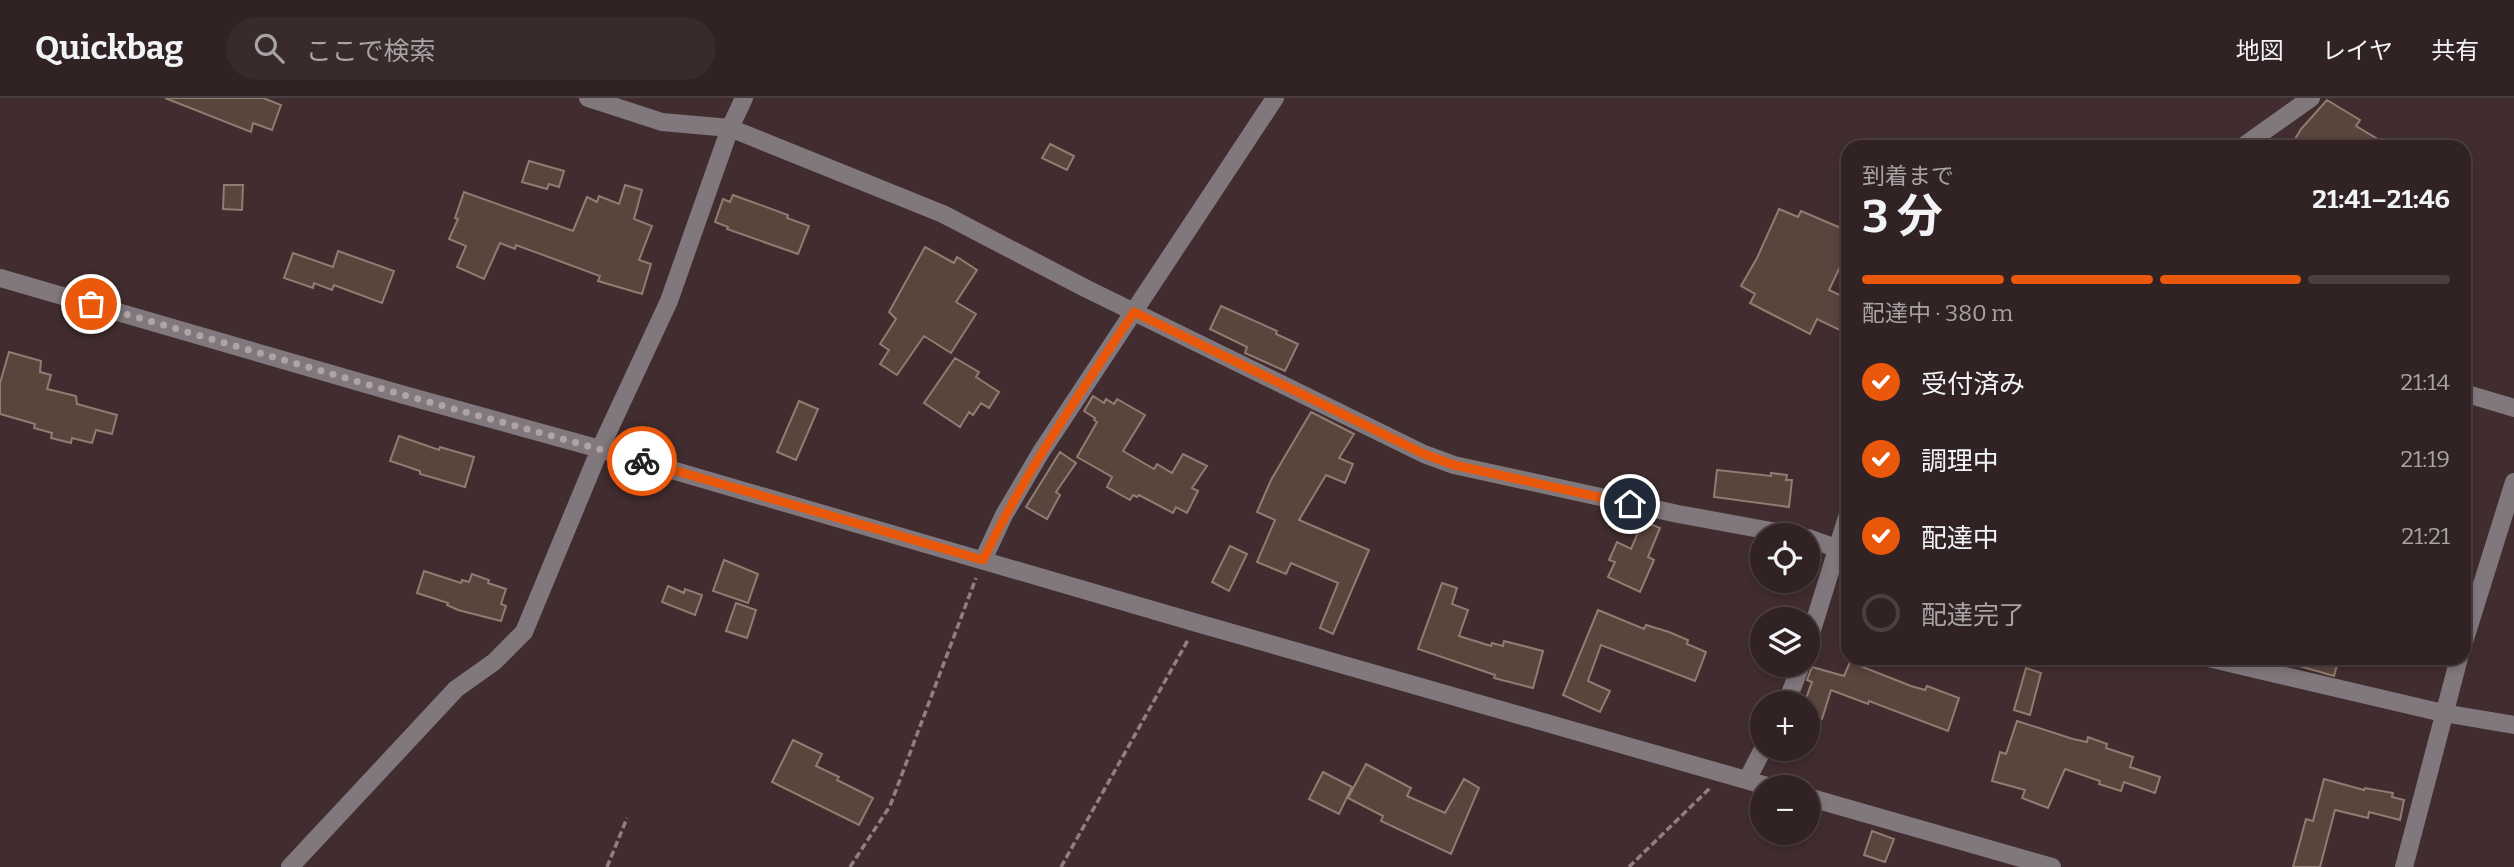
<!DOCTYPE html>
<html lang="ja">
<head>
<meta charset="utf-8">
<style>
  :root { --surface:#312223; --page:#392a2b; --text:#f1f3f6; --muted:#a8a4a6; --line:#4c3f41; --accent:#ea580c }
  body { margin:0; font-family:Bitter,"Noto Sans JP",serif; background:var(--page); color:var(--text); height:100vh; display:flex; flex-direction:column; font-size:26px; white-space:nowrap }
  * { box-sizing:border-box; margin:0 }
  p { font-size:23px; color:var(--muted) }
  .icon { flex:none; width:38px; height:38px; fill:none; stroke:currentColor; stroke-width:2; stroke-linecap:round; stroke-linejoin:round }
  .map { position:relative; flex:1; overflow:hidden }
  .drawer { position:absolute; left:1841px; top:42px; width:630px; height:525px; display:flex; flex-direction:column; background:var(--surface); border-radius:21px; box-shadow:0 4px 10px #0003,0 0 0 2px var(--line) }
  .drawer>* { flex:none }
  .buttons { position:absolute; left:1750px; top:425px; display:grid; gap:14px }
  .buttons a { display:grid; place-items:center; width:70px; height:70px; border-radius:50%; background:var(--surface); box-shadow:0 4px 10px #0003,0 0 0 2px var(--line); font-size:35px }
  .pin { position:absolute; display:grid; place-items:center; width:60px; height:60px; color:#fff; margin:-30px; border:4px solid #fff; border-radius:50%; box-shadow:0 2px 7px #0007 }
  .courier { position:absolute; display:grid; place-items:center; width:70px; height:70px; margin:-35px; border:5px solid #ea580c; border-radius:50%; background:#fff; color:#222; box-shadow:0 2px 9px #0007 }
  .head em { font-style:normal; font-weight:700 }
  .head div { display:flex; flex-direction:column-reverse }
  .head { display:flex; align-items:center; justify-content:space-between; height:119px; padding:0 21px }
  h1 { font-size:46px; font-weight:700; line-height:52px }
  .bar { display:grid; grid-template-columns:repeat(4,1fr); gap:10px 7px; align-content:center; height:84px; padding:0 21px }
  .bar i { height:9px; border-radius:5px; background:var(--line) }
  .bar .active { background:var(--accent) }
  .bar p { grid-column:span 4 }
  ol { padding:0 21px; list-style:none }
  li { display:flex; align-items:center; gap:21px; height:77px }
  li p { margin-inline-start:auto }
  li .icon { padding:7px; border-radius:50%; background:var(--accent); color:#fff; stroke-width:4 }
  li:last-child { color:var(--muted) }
  li i { width:38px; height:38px; border:4px solid var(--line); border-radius:50% }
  header { display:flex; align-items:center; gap:42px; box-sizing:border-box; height:98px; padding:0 35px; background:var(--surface); border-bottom:2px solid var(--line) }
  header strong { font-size:33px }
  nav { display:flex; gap:38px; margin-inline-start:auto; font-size:24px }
  .search { width:490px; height:63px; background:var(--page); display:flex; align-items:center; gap:18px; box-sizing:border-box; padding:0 24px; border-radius:38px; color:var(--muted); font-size:26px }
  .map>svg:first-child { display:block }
</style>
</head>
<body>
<header>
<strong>Quickbag</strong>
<div class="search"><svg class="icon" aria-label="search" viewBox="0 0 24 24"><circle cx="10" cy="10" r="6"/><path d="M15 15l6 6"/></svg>ここで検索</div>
<nav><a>地図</a><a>レイヤ</a><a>共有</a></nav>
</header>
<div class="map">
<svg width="2514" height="769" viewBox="0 0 2514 769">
  <rect width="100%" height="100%" fill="#412d2f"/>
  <path fill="#58453c" stroke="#917c72" stroke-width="2" d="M 165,0 L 263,0 L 281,7 L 272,32 L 253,25 L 251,34 Z
    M 2327,2 L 2360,22 L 2356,28 L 2391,49 L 2290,49 L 2301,31 Z
    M 1050,46 L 1074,58 L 1067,72 L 1042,60 Z
    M 529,63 L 564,73 L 559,89 L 549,86 L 547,91 L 522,84 Z
    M 224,87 L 243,87 L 242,112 L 223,111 Z
    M 625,87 L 642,92 L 634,121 L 652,128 L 639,162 L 651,166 L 642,196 L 598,183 L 600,178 L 516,147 L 515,151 L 500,145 L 484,181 L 457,169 L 466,148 L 449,141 L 458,121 L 455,120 L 464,94 L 573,133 L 587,99 L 597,104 L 599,98 L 619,106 Z
    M 733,97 L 788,117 L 787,120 L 809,128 L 798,156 L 727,131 L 728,129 L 715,124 L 723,101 L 730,104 Z
    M 1779,111 L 1798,119 L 1801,113 L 1848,133 L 1848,152 L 1829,192 L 1848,201 L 1848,236 L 1817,221 L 1810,236 L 1750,205 L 1755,196 L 1741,188 L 1757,160 Z
    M 925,149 L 954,165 L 957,159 L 977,172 L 956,204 L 976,216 L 951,255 L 924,238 L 897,277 L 880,266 L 889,252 L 880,246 L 896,221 L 889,214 Z
    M 338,153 L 394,173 L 382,205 L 334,187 L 332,192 L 314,185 L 313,190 L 284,180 L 293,155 L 333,169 Z
    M 1221,208 L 1277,233 L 1276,236 L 1298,246 L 1285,273 L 1245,255 L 1247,249 L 1210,231 Z
    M 9,254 L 41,263 L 40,274 L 51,277 L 47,291 L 76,298 L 77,306 L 117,317 L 112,336 L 96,332 L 92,345 L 72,340 L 71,345 L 51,340 L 52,335 L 34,330 L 35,326 L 0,316 L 0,285 Z
    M 955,260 L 979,274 L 976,279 L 999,294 L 989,310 L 981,305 L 973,317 L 969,314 L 960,329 L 924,305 Z
    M 1093,298 L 1104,305 L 1106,301 L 1114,306 L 1117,301 L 1145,317 L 1123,353 L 1154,371 L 1157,366 L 1172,375 L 1183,356 L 1207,368 L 1192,390 L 1198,393 L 1187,415 L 1176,409 L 1173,415 L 1139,397 L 1137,399 L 1133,397 L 1130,402 L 1107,389 L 1112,379 L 1077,359 L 1097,324 L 1094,322 L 1095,320 L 1084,313 Z
    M 799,303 L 818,311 L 796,362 L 777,354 Z
    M 1311,314 L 1354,336 L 1339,360 L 1353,366 L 1345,385 L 1326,377 L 1299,422 L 1369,452 L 1333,536 L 1320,530 L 1338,485 L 1291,465 L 1286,476 L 1257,464 L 1275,422 L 1257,414 L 1271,382 Z
    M 399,338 L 439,352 L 440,349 L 474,359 L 465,389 L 420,376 L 420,373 L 390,363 Z
    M 1060,354 L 1076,365 L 1056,394 L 1060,397 L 1047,421 L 1026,409 Z
    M 1717,372 L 1771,378 L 1771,375 L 1787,377 L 1786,382 L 1792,382 L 1789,409 L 1714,399 Z
    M 1643,423 L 1660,430 L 1648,459 L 1654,462 L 1640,494 L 1608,479 L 1615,464 L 1609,462 L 1617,444 L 1631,451 Z
    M 1230,448 L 1247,456 L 1229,493 L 1212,484 Z
    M 724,462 L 758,476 L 748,505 L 713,493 Z
    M 424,473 L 461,485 L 462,482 L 469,484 L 472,476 L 489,482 L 488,485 L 506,491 L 501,506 L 506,508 L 501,523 L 458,512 L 447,507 L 448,505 L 417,495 Z
    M 1442,485 L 1457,490 L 1452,506 L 1468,512 L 1459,538 L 1491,548 L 1492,545 L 1503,548 L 1504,543 L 1543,553 L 1533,590 L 1494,580 L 1495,577 L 1418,551 Z
    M 668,488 L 684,495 L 685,491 L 702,497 L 695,517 L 662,504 Z
    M 736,505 L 756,512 L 747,540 L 726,533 Z
    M 1598,512 L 1644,531 L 1646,527 L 1669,534 L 1688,542 L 1687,546 L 1706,554 L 1695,583 L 1601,547 L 1588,583 L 1610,593 L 1600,614 L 1563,597 Z
    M 2290,560 L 2339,560 L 2334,578 L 2289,565 Z
    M 1850,564 L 1911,588 L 1925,592 L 1927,588 L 1959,600 L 1948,633 L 1869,603 L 1868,606 L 1831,592 L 1822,621 L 1808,616 L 1808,606 L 1804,606 L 1812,584 L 1807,582 L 1812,569 L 1844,578 Z
    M 2026,570 L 2041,575 L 2030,617 L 2014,612 Z
    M 2017,623 L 2073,641 L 2087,644 L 2088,639 L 2107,646 L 2106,650 L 2133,659 L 2130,669 L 2160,679 L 2155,695 L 2124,684 L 2121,693 L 2099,686 L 2100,683 L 2065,671 L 2048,710 L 2022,700 L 2025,692 L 1992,683 L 2000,654 L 2006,656 Z
    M 793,642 L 822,656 L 816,668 L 839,679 L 837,682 L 873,700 L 859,727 L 772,684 Z
    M 1366,666 L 1411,690 L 1407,698 L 1445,715 L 1464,681 L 1479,690 L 1451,756 L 1381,723 L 1383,718 L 1348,700 Z
    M 1323,674 L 1352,689 L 1339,716 L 1309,701 Z
    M 2324,681 L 2364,692 L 2365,690 L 2393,695 L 2392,699 L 2404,702 L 2400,722 L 2369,714 L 2368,720 L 2335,712 L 2320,769 L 2293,769 L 2306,721 L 2313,723 Z
    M 1872,733 L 1894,741 L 1885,764 L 1864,757 Z"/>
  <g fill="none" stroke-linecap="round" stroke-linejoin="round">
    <path stroke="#907f80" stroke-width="3.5" stroke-dasharray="7 3.5" stroke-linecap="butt" d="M 607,769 L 627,720
      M 850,769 L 890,708 L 976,480
      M 1061,769 L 1188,542
      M 1629,769 L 1710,690"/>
    <path stroke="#81787d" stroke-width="18" d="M 588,0 L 662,24 L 730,30 L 943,116 L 1087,191 L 1424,356 L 1454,367 L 1678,416 L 1799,438
      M 2242,49 L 2311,0
      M 0,180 L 404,297 L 600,351 L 1197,525 L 1774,690
      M 2464,295 L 2514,310
      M 1808,440 L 1847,454
      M 983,462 L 1004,417 L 1041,354 L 1275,0
      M 2464,544 L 2514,384
      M 1808,545 L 1848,416
      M 2208,560 L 2443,615 L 2514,627
      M 1786,606 L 1801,567
      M 1747,682 L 1763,651
      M 1808,699 L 2052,769
      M 290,769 L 456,591 L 494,564 L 524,534 L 600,351 L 669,203 L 730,30 L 744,0
      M 2404,769 L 2459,560"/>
  </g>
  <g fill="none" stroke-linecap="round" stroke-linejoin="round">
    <path stroke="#b1a2a3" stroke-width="7" stroke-dasharray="0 12.6" d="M 91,206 L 404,297 L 642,363"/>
    <path stroke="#ea580c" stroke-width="9" d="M 642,363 L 983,462 C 1025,374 1080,295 1134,214 L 1424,356 L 1454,367 L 1630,406"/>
  </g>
</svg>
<div class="buttons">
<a><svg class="icon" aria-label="locate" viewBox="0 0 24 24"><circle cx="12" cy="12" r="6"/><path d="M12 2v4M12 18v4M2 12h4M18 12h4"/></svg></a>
<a><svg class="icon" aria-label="layers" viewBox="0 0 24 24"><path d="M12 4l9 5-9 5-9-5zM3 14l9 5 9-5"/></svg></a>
<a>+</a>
<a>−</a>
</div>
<div class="pin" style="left:91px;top:206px;background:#ea580c"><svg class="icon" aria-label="bag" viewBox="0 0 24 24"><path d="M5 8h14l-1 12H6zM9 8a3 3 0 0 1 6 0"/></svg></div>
<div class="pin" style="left:1630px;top:406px;background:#1f2937"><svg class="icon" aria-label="home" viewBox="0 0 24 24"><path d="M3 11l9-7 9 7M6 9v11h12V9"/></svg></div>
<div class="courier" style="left:642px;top:363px"><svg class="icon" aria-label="bike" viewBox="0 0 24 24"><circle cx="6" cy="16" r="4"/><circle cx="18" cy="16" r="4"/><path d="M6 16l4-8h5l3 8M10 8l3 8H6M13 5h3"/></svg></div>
<section class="drawer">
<div class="head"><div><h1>3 分</h1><p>到着まで</p></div><em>21:41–21:46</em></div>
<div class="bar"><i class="active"></i><i class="active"></i><i class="active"></i><i></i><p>配達中 · 380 m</p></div>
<ol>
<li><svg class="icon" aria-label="check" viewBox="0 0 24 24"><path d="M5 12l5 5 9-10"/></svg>受付済み<p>21:14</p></li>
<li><svg class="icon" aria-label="check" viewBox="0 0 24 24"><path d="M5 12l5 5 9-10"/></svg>調理中<p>21:19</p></li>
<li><svg class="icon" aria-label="check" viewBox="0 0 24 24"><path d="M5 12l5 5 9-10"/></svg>配達中<p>21:21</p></li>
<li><i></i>配達完了</li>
</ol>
</section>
</div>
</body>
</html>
